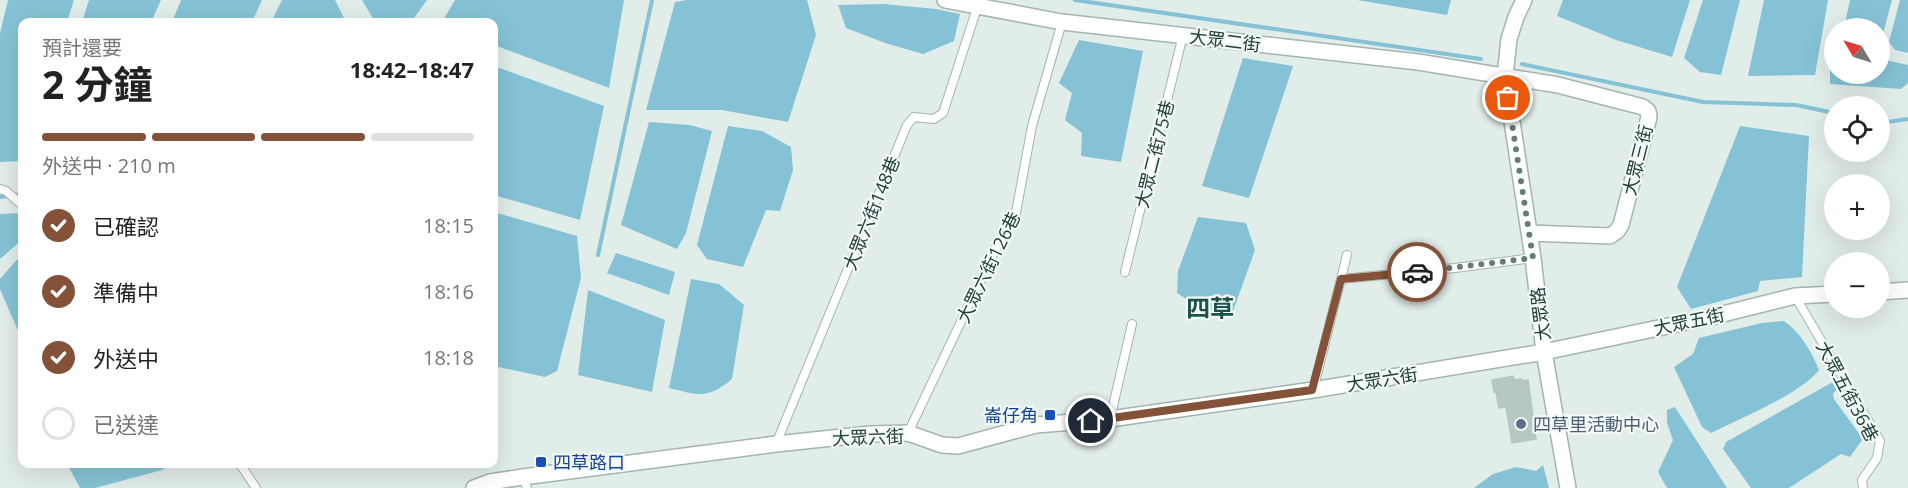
<!DOCTYPE html>
<html lang="zh-TW">
<head>
<meta charset="utf-8">
<style>
  :root { --surface:#fff; --page:#f6f6f6; --text:#222; --muted:#767676; --line:#e0e0e0; --accent:#845238 }
  body { margin:0; font-family:"Open Sans","Noto Sans TC",sans-serif; background:var(--page); color:var(--text); height:100vh; display:flex; flex-direction:column; font-size:22px; white-space:nowrap }
  * { box-sizing:border-box; margin:0 }
  p { font-size:20px; color:var(--muted) }
  .icon { flex:none; width:33px; height:33px; fill:none; stroke:currentColor; stroke-width:2; stroke-linecap:round; stroke-linejoin:round }
  .map { position:relative; flex:1; overflow:hidden }
  .side { position:absolute; left:18px; top:18px; width:480px; height:450px; display:flex; flex-direction:column; background:var(--surface); border-radius:12px; box-shadow:0 6px 24px #0002 }
  .side>* { flex:none }
  .needle { width:39px; rotate:308deg }
  .fabs { position:absolute; left:1824px; top:18px; display:grid; gap:12px }
  .fabs a { display:grid; place-items:center; width:66px; height:66px; border-radius:50%; background:var(--surface); box-shadow:0 6px 24px #0002; font-size:30px }
  .pin { position:absolute; display:grid; place-items:center; width:51px; height:51px; color:#fff; margin:-26px; border:3px solid #fff; border-radius:50%; box-shadow:0 2px 6px #0007 }
  .courier { position:absolute; display:grid; place-items:center; width:60px; height:60px; margin:-30px; border:4px solid #845238; border-radius:50%; background:#fff; color:#222; box-shadow:0 2px 8px #0007 }
  .headline em { font-style:normal; font-weight:700 }
  .headline div { display:flex; flex-direction:column-reverse }
  .headline { display:flex; align-items:center; justify-content:space-between; height:102px; padding:0 24px }
  h1 { font-size:39px; font-weight:700; line-height:45px }
  .bar { display:grid; grid-template-columns:repeat(4,1fr); gap:9px 6px; align-content:center; height:72px; padding:0 24px }
  .bar i { height:8px; border-radius:4px; background:var(--line) }
  .bar .active { background:var(--accent) }
  .bar p { grid-column:span 4 }
  ol { padding:0 24px; list-style:none }
  li { display:flex; align-items:center; gap:18px; height:66px }
  li p { margin-inline-start:auto }
  li .icon { padding:6px; border-radius:50%; background:var(--accent); color:#fff; stroke-width:4 }
  li:last-child { color:var(--muted) }
  li i { width:33px; height:33px; border:3px solid var(--line); border-radius:50% }
  .map>svg:first-child { display:block }
</style>
</head>
<body>
<div class="map">
<svg width="1908" height="488" viewBox="0 0 1908 488">
  <rect width="100%" height="100%" fill="#e1ede9"/>
  <path fill="#86c2d6" d="M 8,0 L 74,0 L 67,22 L 22,22 L 22,161 L 0,162 L 0,33 Z
    M 89,0 L 161,0 L 151,22 L 82,22 Z
    M 181,0 L 262,0 L 252,22 L 172,22 Z
    M 282,0 L 335,0 L 346,22 L 271,22 Z
    M 362,0 L 427,0 L 411,22 L 375,22 Z
    M 455,0 L 624,0 L 609,88 L 494,45 L 494,22 L 442,22 Z
    M 687,0 L 807,0 L 816,35 L 788,122 L 722,110 L 646,110 L 675,2 Z
    M 1357,0 L 1451,0 L 1447,15 Z
    M 1563,0 L 1690,0 L 1672,57 L 1616,40 L 1557,16 Z
    M 1703,0 L 1740,0 L 1721,75 L 1700,72 L 1684,58 Z
    M 1764,0 L 1828,0 L 1815,75 L 1748,76 Z
    M 1850,0 L 1892,0 L 1880,45 L 1880,28 L 1844,28 Z
    M 1900,0 L 1908,0 L 1908,53 L 1895,50 L 1889,42 Z
    M 884,4 L 936,9 L 960,14 L 954,41 L 923,54 L 885,43 L 846,28 L 838,5 Z
    M 1079,40 L 1143,51 L 1121,162 L 1081,156 L 1082,133 L 1065,120 L 1072,93 L 1059,83 Z
    M 1243,58 L 1293,66 L 1249,198 L 1202,186 Z
    M 1880,59 L 1908,65 L 1908,83 L 1901,89 L 1830,84 L 1830,68 L 1834,63 L 1834,74 L 1880,74 Z
    M 494,66 L 604,106 L 580,220 L 494,195 Z
    M 649,122 L 690,125 L 712,131 L 686,233 L 677,249 L 621,225 Z
    M 728,126 L 762,131 L 791,147 L 793,170 L 780,211 L 766,210 L 743,267 L 707,259 L 697,245 Z
    M 1740,126 L 1809,136 L 1802,277 L 1760,281 L 1758,291 L 1691,309 L 1677,287 Z
    M 494,212 L 577,236 L 581,278 L 557,371 L 545,377 L 494,366 Z
    M 21,213 L 22,215 L 22,240 L 0,259 L 0,214 Z
    M 1198,217 L 1246,223 L 1255,250 L 1233,311 L 1203,310 L 1177,293 L 1178,271 Z
    M 616,253 L 675,272 L 669,295 L 607,273 Z
    M 22,254 L 22,340 L 0,289 L 0,279 Z
    M 691,279 L 719,284 L 744,305 L 732,379 C 707,400 698,395 669,388 Z
    M 588,290 L 665,320 L 652,392 L 578,375 Z
    M 1784,321 C 1800,332 1812,352 1819,370 C 1802,393 1739,419 1711,433 L 1702,427 L 1674,367 L 1693,354 L 1699,338 L 1762,323 Z
    M 1831,383 L 1836,384 L 1836,390 L 1833,394 L 1834,399 L 1863,439 L 1850,457 L 1841,454 L 1789,488 L 1751,488 L 1723,449 L 1726,442 Z
    M 1675,407 L 1727,488 L 1667,488 L 1658,472 L 1673,440 L 1667,423 L 1667,410 Z
    M 67,464 L 172,464 L 162,470 L 95,488 L 80,488 Z
    M 1543,465 L 1549,488 L 1474,488 L 1493,474 L 1516,467 L 1536,471 Z"/>
  <g fill="none" stroke-linecap="round" stroke-linejoin="round">
    <path stroke="#86c2d6" stroke-width="4" d="M 1075,0 L 1481,59
      M 1522,64 L 1703,102 L 1796,105 L 1834,113
      M 1880,123 L 1908,119
      M 0,197 L 22,194
      M 598,255 L 652,0"/>
  </g>
  <path fill="#b7c8c2" stroke="#b3c7c1" stroke-width="1.5" d="M 1513,376 L 1514,380 L 1522,379 L 1523,381 L 1528,380 L 1536,439 L 1512,443 L 1506,407 L 1499,408 L 1496,392 L 1494,392 L 1492,380 Z"/>
  <g fill="none" stroke-linecap="round" stroke-linejoin="round">
    <defs>
      <path id="service" d="M 0,189 L 6,191 L 22,205
        M 1125,272 L 1183,35
        M 1341,279 L 1455,268 L 1533,258
        M 1795,296 L 1880,441 L 1877,458 L 1862,480 L 1863,488
        M 1313,390 L 1347,255
        M 1110,419 L 1132,324
        M 908,433 L 996,248 L 1015,218 L 1032,126 L 1062,22
        M 776,444 L 907,125 L 914,117 L 934,119 L 943,113 L 978,5
        M 240,464 L 256,488
        M 523,477 L 527,488"/>
      <path id="minor" d="M 945,0 L 1062,22 L 1418,62 L 1558,85 L 1643,107 L 1648,111 L 1649,117 L 1621,225 L 1617,231 L 1610,236 L 1530,233
        M 1524,0 L 1516,17 L 1509,39 L 1505,76 L 1533,258 L 1544,352 L 1568,488
        M 1880,292 L 1908,290
        M 474,488 L 490,482 L 523,477 L 776,444 L 870,434 L 908,433 L 942,445 L 958,446 L 1036,425 L 1110,419 L 1313,390 L 1544,352 L 1711,317 L 1795,296 L 1834,294"/>
    </defs>
    <use href="#service" stroke="#a3b5b1" stroke-width="10"/>
    <use href="#minor" stroke="#a3b5b1" stroke-width="18"/>
    <use href="#service" stroke="#fff" stroke-width="8"/>
    <use href="#minor" stroke="#fff" stroke-width="15"/>
  </g>
  <g fill="none" stroke-linecap="round" stroke-linejoin="round">
    <path stroke="#647c77" stroke-width="6" stroke-dasharray="0 10.8" d="M 1417,272 L 1533,258 L 1508,98"/>
    <path stroke="#845238" stroke-width="8" d="M 1091,421 L 1312,390 L 1341,279 L 1417,272"/>
  </g>
  <g fill="#1a4fb4" stroke="#f2f9f6" stroke-width="2">
    <rect x="1044" y="409" width="12" height="12" rx="3"/>
    <rect x="535" y="456" width="12" height="12" rx="3"/>
  </g>
  <circle fill="#5c6f8a" stroke="#f2f9f6" stroke-width="2" cx="1521" cy="424" r="6"/>
  <g text-anchor="middle" dominant-baseline="central" stroke-width="4.5" stroke-linejoin="round" paint-order="stroke">
    <g font-size="18" fill="#203f3a" stroke="#f2f9f6">
      <text transform="translate(1225 40) rotate(7)">大眾二街</text>
      <text transform="translate(1154 154) rotate(-76)">大眾二街75巷</text>
      <text transform="translate(1637 160) rotate(-76)">大眾三街</text>
      <text transform="translate(871 213) rotate(-68)">大眾六街148巷</text>
      <text transform="translate(988 267) rotate(-64)">大眾六街126巷</text>
      <text transform="translate(1540 314) rotate(-97)">大眾路</text>
      <text transform="translate(1689 321) rotate(-12)">大眾五街</text>
      <text transform="translate(1382 379) rotate(-9)">大眾六街</text>
      <text transform="translate(1848 391) rotate(62)">大眾五街36巷</text>
      <text transform="translate(868 437) rotate(-2)">大眾六街</text>
    </g>
    <g font-size="18" fill="#164399" stroke="#f2f9f6" text-anchor="end">
      <text x="1038" y="415">崙仔角</text>
      <text x="553" y="462" text-anchor="start">四草路口</text>
    </g>
    <g font-size="18" fill="#4e5e75" stroke="#f2f9f6" text-anchor="start">
      <text x="1533" y="424">四草里活動中心</text>
    </g>
    <g font-size="24" font-weight="bold" fill="#1b534a" stroke="#f2f9f6">
      <text x="1210" y="307">四草</text>
    </g>
  </g>
</svg>
<div class="fabs">
<a><svg class="needle" viewBox="-14 -14 28 28"><path d="M0-13l5 13h-10z" fill="#e53935"/><path d="M0 13l5-13h-10z" fill="#767676"/></svg></a>
<a><svg class="icon" aria-label="locate" viewBox="0 0 24 24"><circle cx="12" cy="12" r="6"/><path d="M12 2v4M12 18v4M2 12h4M18 12h4"/></svg></a>
<a>+</a>
<a>−</a>
</div>
<div class="pin" style="left:1508px;top:98px;background:#ea580c"><svg class="icon" aria-label="bag" viewBox="0 0 24 24"><path d="M5 8h14l-1 12H6zM9 8a3 3 0 0 1 6 0"/></svg></div>
<div class="pin" style="left:1091px;top:421px;background:#1f2937"><svg class="icon" aria-label="home" viewBox="0 0 24 24"><path d="M3 11l9-7 9 7M6 9v11h12V9"/></svg></div>
<div class="courier" style="left:1417px;top:272px"><svg class="icon" aria-label="car" viewBox="0 0 24 24"><path d="M5 17H2v-5l4-1 3-4h7l3 4 3 1v5h-3M9 17h6M6 11h13"/><circle cx="7" cy="17" r="2"/><circle cx="17" cy="17" r="2"/></svg></div>
<section class="side">
<div class="headline"><div><h1>2 分鐘</h1><p>預計還要</p></div><em>18:42–18:47</em></div>
<div class="bar"><i class="active"></i><i class="active"></i><i class="active"></i><i></i><p>外送中 · 210 m</p></div>
<ol>
<li><svg class="icon" aria-label="check" viewBox="0 0 24 24"><path d="M5 12l5 5 9-10"/></svg>已確認<p>18:15</p></li>
<li><svg class="icon" aria-label="check" viewBox="0 0 24 24"><path d="M5 12l5 5 9-10"/></svg>準備中<p>18:16</p></li>
<li><svg class="icon" aria-label="check" viewBox="0 0 24 24"><path d="M5 12l5 5 9-10"/></svg>外送中<p>18:18</p></li>
<li><i></i>已送達</li>
</ol>
</section>
</div>
</body>
</html>
